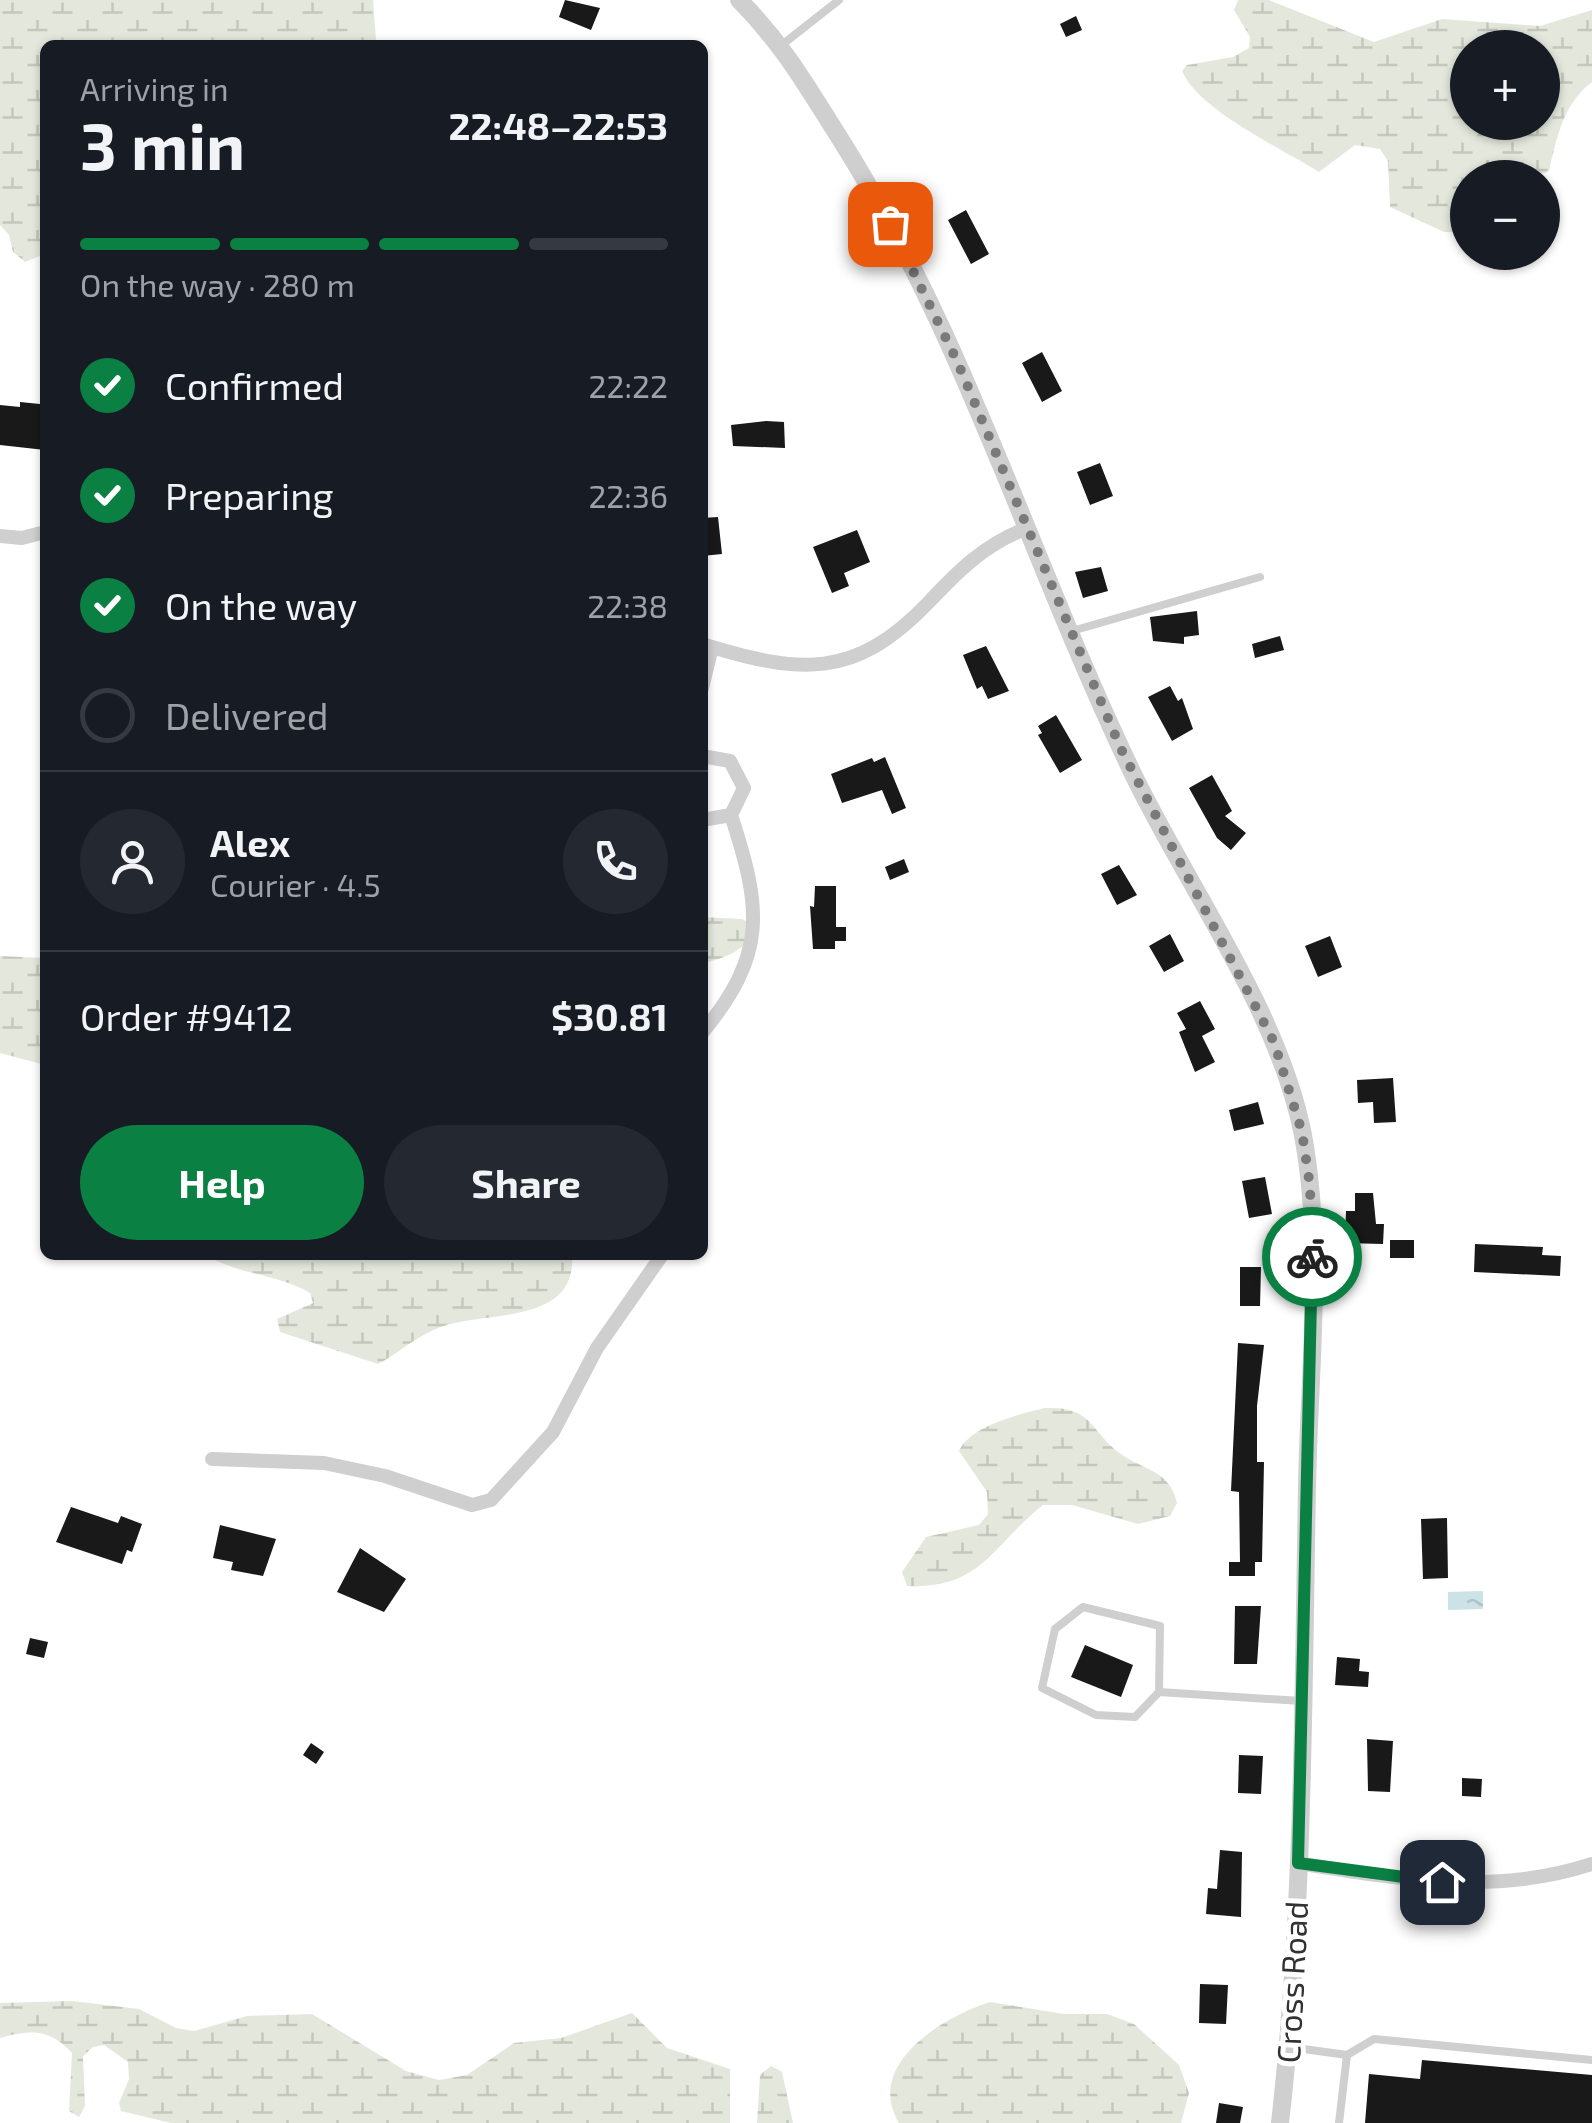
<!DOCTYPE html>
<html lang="en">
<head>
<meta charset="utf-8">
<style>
  :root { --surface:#171b24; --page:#242831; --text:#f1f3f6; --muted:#9ea1a6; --line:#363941; --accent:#0b8043 }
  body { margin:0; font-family:"Exo 2",sans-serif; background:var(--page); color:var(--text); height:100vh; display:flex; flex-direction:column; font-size:38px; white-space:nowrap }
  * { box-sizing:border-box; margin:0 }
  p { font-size:32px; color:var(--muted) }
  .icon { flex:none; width:55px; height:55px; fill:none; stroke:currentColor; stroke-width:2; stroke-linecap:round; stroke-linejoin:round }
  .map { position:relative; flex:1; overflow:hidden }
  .panel { position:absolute; left:40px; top:40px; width:668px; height:1220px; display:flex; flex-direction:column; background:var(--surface); border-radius:15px; box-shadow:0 2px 8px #0004 }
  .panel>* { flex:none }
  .controls { position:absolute; left:1450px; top:30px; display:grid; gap:20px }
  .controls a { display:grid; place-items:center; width:110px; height:110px; border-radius:50%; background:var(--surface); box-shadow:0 2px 8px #0004; font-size:50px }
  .pin { position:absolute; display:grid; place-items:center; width:85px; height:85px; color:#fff; margin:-42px; border-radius:20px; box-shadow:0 5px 15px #0006 }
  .courier { position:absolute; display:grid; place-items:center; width:100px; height:100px; margin:-50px; border:8px solid #0b8043; border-radius:50%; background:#fff; color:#222; box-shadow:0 2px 12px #0007 }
  .head em { font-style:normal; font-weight:700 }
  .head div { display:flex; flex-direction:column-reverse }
  .head { display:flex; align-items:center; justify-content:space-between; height:170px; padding:0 40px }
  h1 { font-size:65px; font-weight:700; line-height:75px }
  .bar { display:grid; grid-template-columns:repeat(4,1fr); gap:15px 10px; align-content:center; height:120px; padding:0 40px }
  .bar i { height:12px; border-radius:8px; background:var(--line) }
  .bar .selected { background:var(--accent) }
  .bar p { grid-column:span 4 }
  .line { display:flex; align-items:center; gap:25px; padding:0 40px; border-top:2px solid var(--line) }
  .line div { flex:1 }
  .round { display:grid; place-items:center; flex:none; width:105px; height:105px; border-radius:52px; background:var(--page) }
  ol { padding:0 40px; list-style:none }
  li { display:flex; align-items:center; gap:30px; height:110px }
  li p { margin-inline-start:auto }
  li .icon { padding:10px; border-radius:50%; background:var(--accent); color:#fff; stroke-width:4 }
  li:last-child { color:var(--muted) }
  li i { width:55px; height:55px; border:5px solid var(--line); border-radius:50% }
  .cta { display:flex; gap:20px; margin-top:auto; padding:20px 40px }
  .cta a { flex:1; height:115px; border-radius:60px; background:var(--accent); color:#fff; font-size:40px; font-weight:700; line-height:115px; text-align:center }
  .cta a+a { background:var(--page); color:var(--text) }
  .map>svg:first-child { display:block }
</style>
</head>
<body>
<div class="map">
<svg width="1592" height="2123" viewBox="0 0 1592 2123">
  <defs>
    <pattern id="wetland-marsh" width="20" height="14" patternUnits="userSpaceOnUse" patternTransform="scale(2.5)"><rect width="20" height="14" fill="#e4e8dc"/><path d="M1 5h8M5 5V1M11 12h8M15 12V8" fill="none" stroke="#c4c7bd"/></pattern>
    <pattern id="water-ripples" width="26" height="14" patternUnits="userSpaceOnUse" patternTransform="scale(2.5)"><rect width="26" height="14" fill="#cbe2e7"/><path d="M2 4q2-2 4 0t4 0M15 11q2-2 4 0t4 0" fill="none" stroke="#afc2c7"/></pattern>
  </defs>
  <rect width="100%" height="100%" fill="#fff"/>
  <path fill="url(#wetland-marsh)" fill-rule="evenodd" d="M 0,0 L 373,0 L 376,39 L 374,45 L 45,45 L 45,254 L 25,262 L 13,252 L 9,235 L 0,225 Z
    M 1238,0 L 1269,0 L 1374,42 L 1442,19 L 1540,26 L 1592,10 L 1592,82 C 1563,104 1557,137 1549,171 C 1534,179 1515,165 1499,164 L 1483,177 L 1468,178 L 1467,232 L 1444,232 L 1390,207 L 1388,161 L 1380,149 L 1355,145 L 1319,172 C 1283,149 1198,110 1182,71 L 1187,65 L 1233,57 L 1249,48 L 1250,37 L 1234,10 ZM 1468,48 L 1542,48 L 1542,122 L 1468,122 Z
    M 702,917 L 742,919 L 756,926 C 750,949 724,959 703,963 Z
    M 0,956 L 45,958 L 45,1065 L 0,1053 Z
    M 206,1255 L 572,1255 C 577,1327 481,1310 438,1328 C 415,1337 399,1353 378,1364 L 280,1332 L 277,1319 L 313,1303 L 310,1293 C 278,1274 238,1275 206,1255 Z
    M 1045,1408 C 1094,1406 1089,1431 1121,1454 C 1144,1471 1169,1469 1177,1503 L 1170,1516 L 1138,1524 L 1072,1505 L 1043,1505 C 993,1544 982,1590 907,1586 L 902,1572 L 926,1537 L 979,1525 L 988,1514 L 987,1492 L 959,1451 C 970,1426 1020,1414 1045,1408 Z
    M 72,2001 L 139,2009 L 176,2028 L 194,2031 L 247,2016 L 312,2014 L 406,2071 L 439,2080 L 467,2075 L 514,2043 L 561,2038 L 632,2013 L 667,2048 L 730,2069 L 730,2123 L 171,2123 L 121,2111 L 119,2103 L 129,2079 L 128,2062 L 104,2045 L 93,2047 L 83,2056 L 85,2106 L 79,2117 L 69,2111 L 72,2053 C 51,2029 30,2029 0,2038 L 0,2003 Z
    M 990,2002 L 1064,2014 L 1107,2014 L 1134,2024 L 1179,2065 L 1189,2093 L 1181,2123 L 899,2123 C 864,2065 942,2017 990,2002 Z
    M 771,2066 L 782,2072 L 793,2123 L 757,2123 L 760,2075 Z"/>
  <path fill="url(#water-ripples)" d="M 1483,1591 L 1483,1609 L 1448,1610 L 1448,1592 Z"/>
  <path fill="#191919" d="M 565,0 L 600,8 L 591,30 L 559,17 Z
    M 1076,16 L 1082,30 L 1066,37 L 1060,24 Z
    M 966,210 L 989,254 L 971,264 L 948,220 Z
    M 1042,352 L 1062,391 L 1042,402 L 1022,363 Z
    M 20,402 L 40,404 L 45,450 L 0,445 L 0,405 L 20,407 Z
    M 766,421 L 784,422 L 785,448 L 733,446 L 731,425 Z
    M 1100,463 L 1113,496 L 1090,505 L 1077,472 Z
    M 718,517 L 722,554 L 702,556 L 702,518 Z
    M 857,530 L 870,562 L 844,573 L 849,586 L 832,593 L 813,547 Z
    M 1101,567 L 1108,591 L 1083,598 L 1075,572 Z
    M 1197,611 L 1199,635 L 1184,637 L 1184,644 L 1153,641 L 1150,617 Z
    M 1280,636 L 1284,650 L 1255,658 L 1252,644 Z
    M 986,646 L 1009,691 L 988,699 L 982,686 L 977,689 L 963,655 Z
    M 1170,686 L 1178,701 L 1182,698 L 1193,729 L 1172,741 L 1148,697 Z
    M 1056,715 L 1082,760 L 1060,773 L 1038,735 L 1042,733 L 1038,726 Z
    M 885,757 L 906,808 L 892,814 L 882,790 L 842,803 L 831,774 L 872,758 L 874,762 Z
    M 1212,775 L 1232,811 L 1225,816 L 1246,833 L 1231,850 L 1217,838 L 1189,788 Z
    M 904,859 L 909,872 L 890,880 L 885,867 Z
    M 1119,865 L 1137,895 L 1117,905 L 1101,874 Z
    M 815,886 L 836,886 L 836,927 L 846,927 L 846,941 L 835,941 L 835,949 L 813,949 L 810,906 L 814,907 Z
    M 1170,934 L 1184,961 L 1164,972 L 1149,946 Z
    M 1330,936 L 1342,967 L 1318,977 L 1305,946 Z
    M 1200,1001 L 1215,1029 L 1202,1036 L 1215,1062 L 1195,1072 L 1179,1032 L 1186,1029 L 1177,1013 Z
    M 1393,1078 L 1396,1122 L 1374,1123 L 1373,1102 L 1358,1103 L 1357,1080 Z
    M 1258,1102 L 1264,1124 L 1234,1131 L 1229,1110 Z
    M 1265,1177 L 1272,1214 L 1249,1218 L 1242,1181 Z
    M 1355,1193 L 1373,1193 L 1376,1224 L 1384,1224 L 1383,1244 L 1345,1243 L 1346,1211 L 1355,1211 Z
    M 1390,1240 L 1414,1240 L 1414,1258 L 1390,1258 Z
    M 1475,1244 L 1543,1247 L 1542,1255 L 1561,1256 L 1560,1276 L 1474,1272 Z
    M 1240,1267 L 1261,1267 L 1260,1306 L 1240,1306 Z
    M 1238,1343 L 1264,1345 L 1257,1406 L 1257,1462 L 1264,1462 L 1262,1562 L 1255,1562 L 1255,1576 L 1229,1576 L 1229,1562 L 1240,1562 L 1239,1492 L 1231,1491 Z
    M 71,1507 L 118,1523 L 121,1516 L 142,1524 L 132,1552 L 127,1550 L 122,1564 L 56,1542 Z
    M 1447,1518 L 1448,1578 L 1423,1579 L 1421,1519 Z
    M 220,1525 L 276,1539 L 263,1576 L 231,1570 L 233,1562 L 213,1558 Z
    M 360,1548 L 406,1579 L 384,1612 L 337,1592 Z
    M 1235,1606 L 1261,1606 L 1257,1664 L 1234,1664 Z
    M 30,1638 L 48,1642 L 44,1658 L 26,1654 Z
    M 1085,1645 L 1133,1665 L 1121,1697 L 1071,1677 Z
    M 1337,1657 L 1360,1659 L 1359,1671 L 1369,1672 L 1368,1687 L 1335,1685 Z
    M 1367,1739 L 1393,1741 L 1390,1792 L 1368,1791 Z
    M 311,1743 L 324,1752 L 316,1764 L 303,1755 Z
    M 1239,1755 L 1263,1756 L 1261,1794 L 1238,1793 Z
    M 1462,1778 L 1482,1779 L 1481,1797 L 1462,1796 Z
    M 1220,1850 L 1242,1852 L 1241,1917 L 1206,1914 L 1208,1888 L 1217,1889 Z
    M 1200,1984 L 1228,1985 L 1226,2024 L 1199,2023 Z
    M 1422,2060 L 1592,2075 L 1592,2123 L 1365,2123 L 1369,2074 L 1420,2079 Z
    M 1219,2103 L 1243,2107 L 1240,2123 L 1216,2123 Z"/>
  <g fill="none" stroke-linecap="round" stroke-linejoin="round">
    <path stroke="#cfcfcf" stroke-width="8" d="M 783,44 L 839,0
      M 1072,631 L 1260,577
      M 1159,1692 L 1160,1626 L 1083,1607 L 1055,1629 L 1042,1688 L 1096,1715 L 1135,1717 L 1159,1692 L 1301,1701
      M 1289,2047 L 1347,2055 L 1374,2039 L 1592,2060
      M 1339,2123 L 1347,2055"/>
    <path stroke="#cfcfcf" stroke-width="14" d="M 0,536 L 22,538 L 45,532
      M 702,644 C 800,674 854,680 928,603 C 958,571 984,545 1025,529
      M 702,688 L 712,647
      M 702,756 L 730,761 L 744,788 L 731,815 L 702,820
      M 702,1033 C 767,954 762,910 731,815
      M 212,1459 L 324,1463 L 385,1476 L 472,1505 L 491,1500 L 553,1432 L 597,1348 L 662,1255
      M 1298,1863 C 1395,1879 1496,1896 1592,1864"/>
    <path stroke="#cfcfcf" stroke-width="18" d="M 739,0 C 783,44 806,85 839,137 C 965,335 1032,565 1134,776 C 1189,889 1279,1012 1303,1135 C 1324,1249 1309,1371 1307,1487 C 1303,1698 1304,1913 1280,2123"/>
  </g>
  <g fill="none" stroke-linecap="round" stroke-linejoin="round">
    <path stroke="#7a7a7a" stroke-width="10" stroke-dasharray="0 18" d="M 890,224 L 957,361 L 1121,749 L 1274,1042 L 1302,1132 L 1310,1186 L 1312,1257"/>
    <path stroke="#0b8043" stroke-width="12" d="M 1312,1257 L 1298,1863 L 1442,1882"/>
  </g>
  <g text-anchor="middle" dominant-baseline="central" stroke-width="10" stroke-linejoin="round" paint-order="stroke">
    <g font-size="32" fill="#323232" stroke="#fff">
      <text transform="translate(1291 1982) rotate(-87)">Cross Road</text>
    </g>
  </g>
</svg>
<div class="controls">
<a>+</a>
<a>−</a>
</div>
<div class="pin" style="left:890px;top:224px;background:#ea580c"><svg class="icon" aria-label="bag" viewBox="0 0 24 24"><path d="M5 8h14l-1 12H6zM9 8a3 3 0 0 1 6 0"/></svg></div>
<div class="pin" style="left:1442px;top:1882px;background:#1f2937"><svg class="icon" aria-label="home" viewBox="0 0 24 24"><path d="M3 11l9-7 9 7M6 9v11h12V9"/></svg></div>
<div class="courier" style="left:1312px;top:1257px"><svg class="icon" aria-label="bike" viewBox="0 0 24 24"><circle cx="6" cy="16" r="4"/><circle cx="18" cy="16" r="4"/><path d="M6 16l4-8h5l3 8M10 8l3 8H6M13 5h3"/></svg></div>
<section class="panel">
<div class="head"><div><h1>3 min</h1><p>Arriving in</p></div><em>22:48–22:53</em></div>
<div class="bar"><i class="selected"></i><i class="selected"></i><i class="selected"></i><i></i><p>On the way · 280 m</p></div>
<ol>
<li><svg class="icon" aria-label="check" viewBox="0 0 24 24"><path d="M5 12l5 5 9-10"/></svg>Confirmed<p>22:22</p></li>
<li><svg class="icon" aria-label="check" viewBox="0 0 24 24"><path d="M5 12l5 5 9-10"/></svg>Preparing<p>22:36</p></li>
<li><svg class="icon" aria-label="check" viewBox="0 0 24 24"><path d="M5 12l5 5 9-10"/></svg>On the way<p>22:38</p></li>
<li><i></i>Delivered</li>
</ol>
<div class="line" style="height:180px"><a class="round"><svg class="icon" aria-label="person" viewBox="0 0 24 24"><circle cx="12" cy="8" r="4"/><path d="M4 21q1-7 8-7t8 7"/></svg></a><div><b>Alex</b><p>Courier · 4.5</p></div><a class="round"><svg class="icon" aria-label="phone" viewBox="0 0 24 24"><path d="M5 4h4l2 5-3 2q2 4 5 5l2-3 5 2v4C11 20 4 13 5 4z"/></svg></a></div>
<div class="line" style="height:130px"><div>Order #9412</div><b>$30.81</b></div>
<div class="cta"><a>Help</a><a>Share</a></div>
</section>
</div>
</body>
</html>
